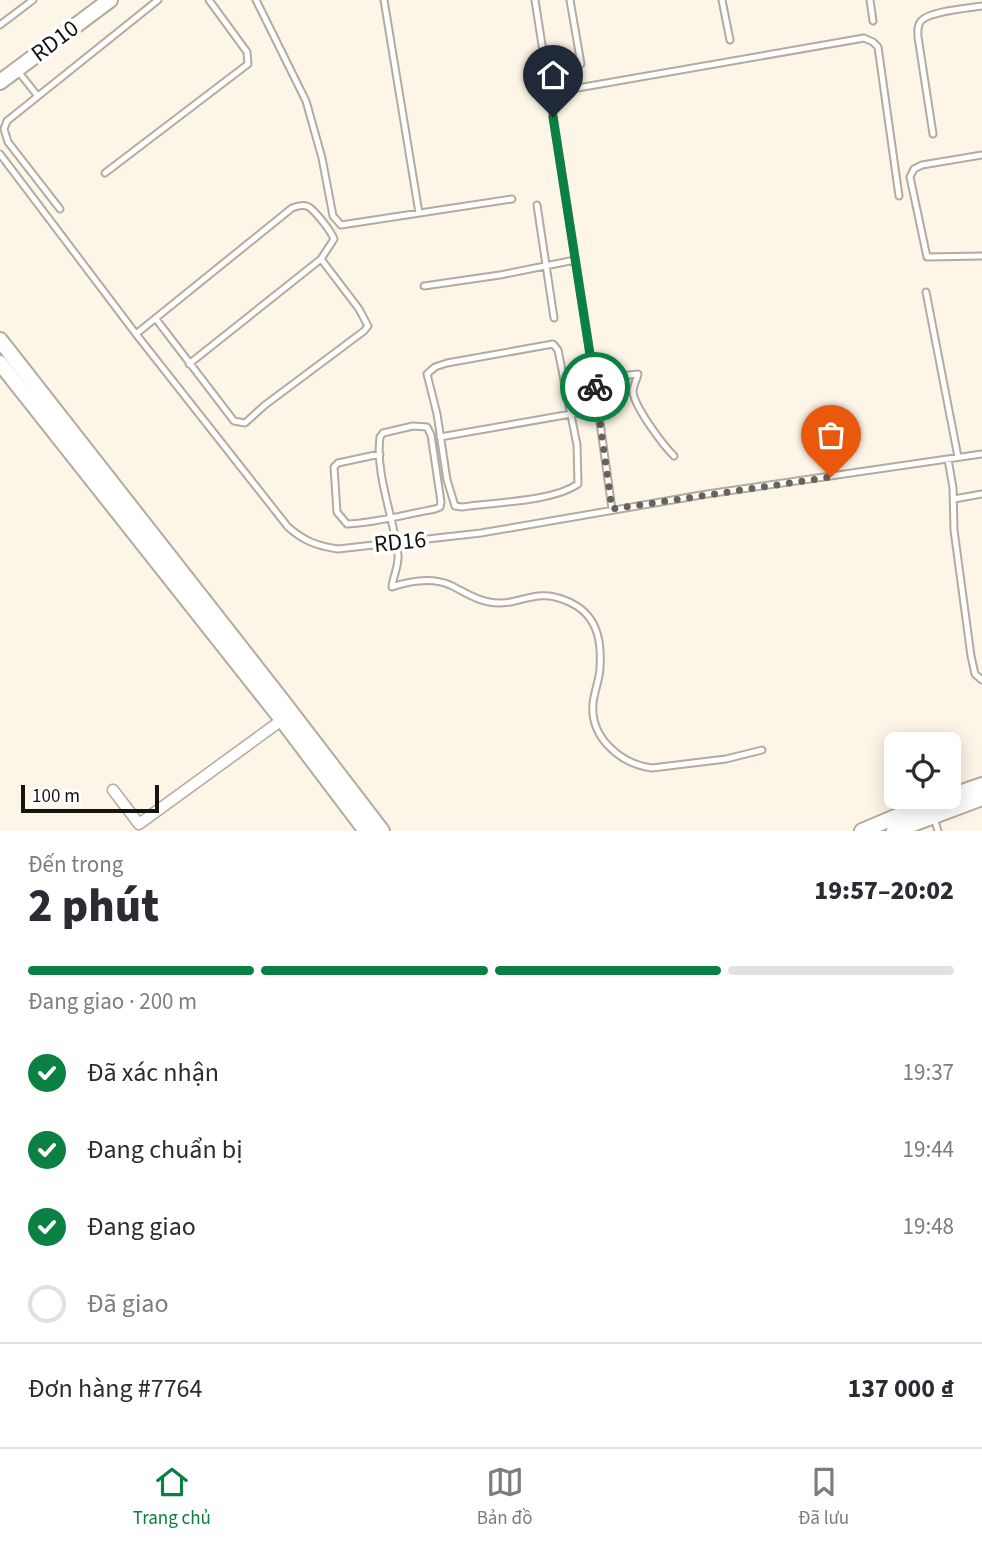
<!DOCTYPE html>
<html lang="vi">
<head>
<meta charset="utf-8">
<style>
  :root { --surface:#fff; --page:#f2f2f3; --text:#2b2b33; --muted:#7c7c81; --line:#e1e1e2; --accent:#0b8043 }
  body { margin:0; font-family:"Source Sans 3",sans-serif; background:var(--page); color:var(--text); height:100vh; display:flex; flex-direction:column; font-size:26px; white-space:nowrap }
  * { box-sizing:border-box; margin:0 }
  p { font-size:23px; color:var(--muted) }
  .icon { flex:none; width:38px; height:38px; fill:none; stroke:currentColor; stroke-width:2; stroke-linecap:round; stroke-linejoin:round }
  .map { position:relative; height:831px; overflow:hidden }
  .sheet { display:flex; flex-direction:column; background:var(--surface); flex:1 }
  .sheet>* { flex:none }
  .controls { position:absolute; left:884px; top:732px; display:grid; gap:14px }
  .controls a { display:grid; place-items:center; width:77px; height:77px; border-radius:10px; background:var(--surface); box-shadow:0 4px 18px #0003; font-size:35px }
  .scale { position:absolute; left:21px; bottom:18px; width:138px; box-sizing:border-box; padding-left:7px; border:4px solid #16140f; border-top:0; font-size:19px; line-height:24px; white-space:nowrap; color:#16140f; -webkit-text-stroke:5px #fff; paint-order:stroke }
  .pin { position:absolute; display:grid; place-items:center; width:60px; height:60px; color:#fff; margin:-72px -30px; border-radius:50% 50% 50% 0; rotate:-45deg; box-shadow:0 0 7px #0007 }
  .pin .icon { rotate:45deg }
  .courier { position:absolute; display:grid; place-items:center; width:70px; height:70px; margin:-35px; border:5px solid #0b8043; border-radius:50%; background:#fff; color:#222; box-shadow:0 2px 9px #0007 }
  .head em { font-style:normal; font-weight:800 }
  .head div { display:flex; flex-direction:column-reverse }
  .head { display:flex; align-items:center; justify-content:space-between; height:119px; padding:0 28px }
  h1 { font-size:46px; font-weight:800; line-height:52px }
  .bar { display:grid; grid-template-columns:repeat(4,1fr); gap:10px 7px; align-content:center; height:84px; padding:0 28px }
  .bar i { height:9px; border-radius:5px; background:var(--line) }
  .bar .active { background:var(--accent) }
  .bar p { grid-column:span 4 }
  .line { display:flex; align-items:center; gap:18px; padding:0 28px; border-top:2px solid var(--line) }
  .line div { flex:1 }
  ol { padding:0 28px; list-style:none }
  li { display:flex; align-items:center; gap:21px; height:77px }
  li p { margin-inline-start:auto }
  li .icon { padding:7px; border-radius:50%; background:var(--accent); color:#fff; stroke-width:4 }
  li:last-child { color:var(--muted) }
  li i { width:38px; height:38px; border:4px solid var(--line); border-radius:50% }
  .dock { display:flex; justify-content:space-around; align-items:center; height:98px; border-top:2px solid var(--line); background:var(--surface); font-size:19px; color:var(--muted) }
  .dock a { display:grid; justify-items:center; gap:4px }
  .dock .active { color:var(--accent) }
  .map>svg:first-child { display:block }
</style>
</head>
<body>
<div class="map">
<svg width="982" height="831" viewBox="0 0 982 831">
  <rect width="100%" height="100%" fill="#fdf5e8"/>
  <g fill="none" stroke-linecap="round" stroke-linejoin="round">
    <defs>
      <path id="lane" d="M 256,0 L 306,101 L 322,158 L 333,216 L 341,225 L 512,199
        M 384,0 L 419,213
        M 535,0 L 594,379 L 612,509
        M 570,0 L 581,64
        M 722,0 L 730,40
        M 870,0 L 873,21
        M 0,25 L 33,0
        M 17,70 L 37,95
        M 549,93 L 864,38 L 873,42 L 878,47 L 899,196
        M 933,134 L 918,37 C 918,31 917,25 921,21 C 929,11 969,8 982,6
        M 0,154 L 136,334 L 288,527 C 304,541 317,546 338,549 L 481,533 L 707,494 L 982,454
        M 982,155 L 922,165 L 914,169 L 910,177 L 927,257 L 982,256
        M 105,173 L 248,64 L 247,52 L 209,0
        M 537,205 L 554,318
        M 60,209 L 8,142 L 4,129 L 7,121 L 158,0
        M 424,286 L 500,275 L 575,260
        M 926,292 L 958,457
        M 156,319 L 234,421 L 245,423 L 265,405 L 364,331 L 368,326 L 359,309 L 321,259
        M 136,334 L 292,208 C 297,206 304,204 309,207 C 316,212 331,231 334,239 L 321,259 L 189,364
        M 553,344 L 558,350 L 577,445 L 578,484 C 552,502 494,502 462,507 L 455,506 L 447,480 L 437,414 L 427,374 L 435,367 L 447,363 Z
        M 594,379 L 638,374 C 637,379 634,384 633,390 C 632,404 663,445 674,456
        M 440,437 L 571,414 L 598,412
        M 380,454 L 338,463 L 334,467 L 337,512 L 347,524 C 376,523 407,514 435,509 L 440,507 L 441,502 L 431,435 L 427,427 L 413,426 L 383,433 L 380,437 C 375,474 394,518 398,555 C 399,566 393,576 392,587 C 410,581 431,577 450,585 C 463,591 475,600 489,602 C 518,608 534,586 567,601 C 596,613 602,638 600,667 C 600,679 594,691 593,704 C 590,738 621,764 652,768 L 726,759 L 762,750
        M 948,459 L 953,488 L 954,530 L 971,656 L 975,674 L 982,680
        M 954,499 L 982,494
        M 934,818 L 938,831"/>
      <path id="street" d="M 113,790 L 139,824 L 286,717"/>
      <path id="secondary" d="M 0,82 L 110,0
        M 0,340 L 284,703 L 382,831
        M 0,363 L 276,712 L 366,831
        M 862,831 L 919,807 L 982,785
        M 894,831 L 982,798"/>
    </defs>
    <use href="#lane" stroke="#b2ab9e" stroke-width="9"/>
    <use href="#street" stroke="#b2ab9e" stroke-width="13"/>
    <use href="#secondary" stroke="#b2ab9e" stroke-width="18"/>
    <use href="#lane" stroke="#fff" stroke-width="5"/>
    <use href="#street" stroke="#fff" stroke-width="10"/>
    <use href="#secondary" stroke="#fff" stroke-width="14"/>
  </g>
  <g fill="none" stroke-linecap="round" stroke-linejoin="round">
    <path stroke="#67635b" stroke-width="7" stroke-dasharray="0 12.6" d="M 595,387 L 612,509 L 831,477"/>
    <path stroke="#0b8043" stroke-width="9" d="M 553,117 L 595,387"/>
  </g>
  <g text-anchor="middle" dominant-baseline="central" stroke-width="7" stroke-linejoin="round" paint-order="stroke">
    <g font-size="24" fill="#16140f" stroke="#fff">
      <text transform="translate(55 41) rotate(-37)">RD10</text>
      <text transform="translate(400 542) rotate(-6)">RD16</text>
    </g>
  </g>
</svg>
<div class="controls">
<a><svg class="icon" aria-label="locate" viewBox="0 0 24 24"><circle cx="12" cy="12" r="6"/><path d="M12 2v4M12 18v4M2 12h4M18 12h4"/></svg></a>
</div>
<div class="scale">100 m</div>
<div class="pin" style="left:831px;top:477px;background:#ea580c"><svg class="icon" aria-label="bag" viewBox="0 0 24 24"><path d="M5 8h14l-1 12H6zM9 8a3 3 0 0 1 6 0"/></svg></div>
<div class="pin" style="left:553px;top:117px;background:#1f2937"><svg class="icon" aria-label="home" viewBox="0 0 24 24"><path d="M3 11l9-7 9 7M6 9v11h12V9"/></svg></div>
<div class="courier" style="left:595px;top:387px"><svg class="icon" aria-label="bike" viewBox="0 0 24 24"><circle cx="6" cy="16" r="4"/><circle cx="18" cy="16" r="4"/><path d="M6 16l4-8h5l3 8M10 8l3 8H6M13 5h3"/></svg></div>
</div>
<section class="sheet">
<div class="head"><div><h1>2 phút</h1><p>Đến trong</p></div><em>19:57–20:02</em></div>
<div class="bar"><i class="active"></i><i class="active"></i><i class="active"></i><i></i><p>Đang giao · 200 m</p></div>
<ol>
<li><svg class="icon" aria-label="check" viewBox="0 0 24 24"><path d="M5 12l5 5 9-10"/></svg>Đã xác nhận<p>19:37</p></li>
<li><svg class="icon" aria-label="check" viewBox="0 0 24 24"><path d="M5 12l5 5 9-10"/></svg>Đang chuẩn bị<p>19:44</p></li>
<li><svg class="icon" aria-label="check" viewBox="0 0 24 24"><path d="M5 12l5 5 9-10"/></svg>Đang giao<p>19:48</p></li>
<li><i></i>Đã giao</li>
</ol>
<div class="line" style="height:91px"><div>Đơn hàng #7764</div><b>137 000 ₫</b></div>
</section>
<nav class="dock">
<a class="active"><svg class="icon" aria-label="home" viewBox="0 0 24 24"><path d="M3 11l9-7 9 7M6 9v11h12V9"/></svg>Trang chủ</a>
<a><svg class="icon" aria-label="map" viewBox="0 0 24 24"><path d="M3 6l6-2 6 2 6-2v14l-6 2-6-2-6 2zM9 4v14M15 6v14"/></svg>Bản đồ</a>
<a><svg class="icon" aria-label="saved" viewBox="0 0 24 24"><path d="M7 4h10v16l-5-4-5 4z"/></svg>Đã lưu</a>
</nav>
</body>
</html>
